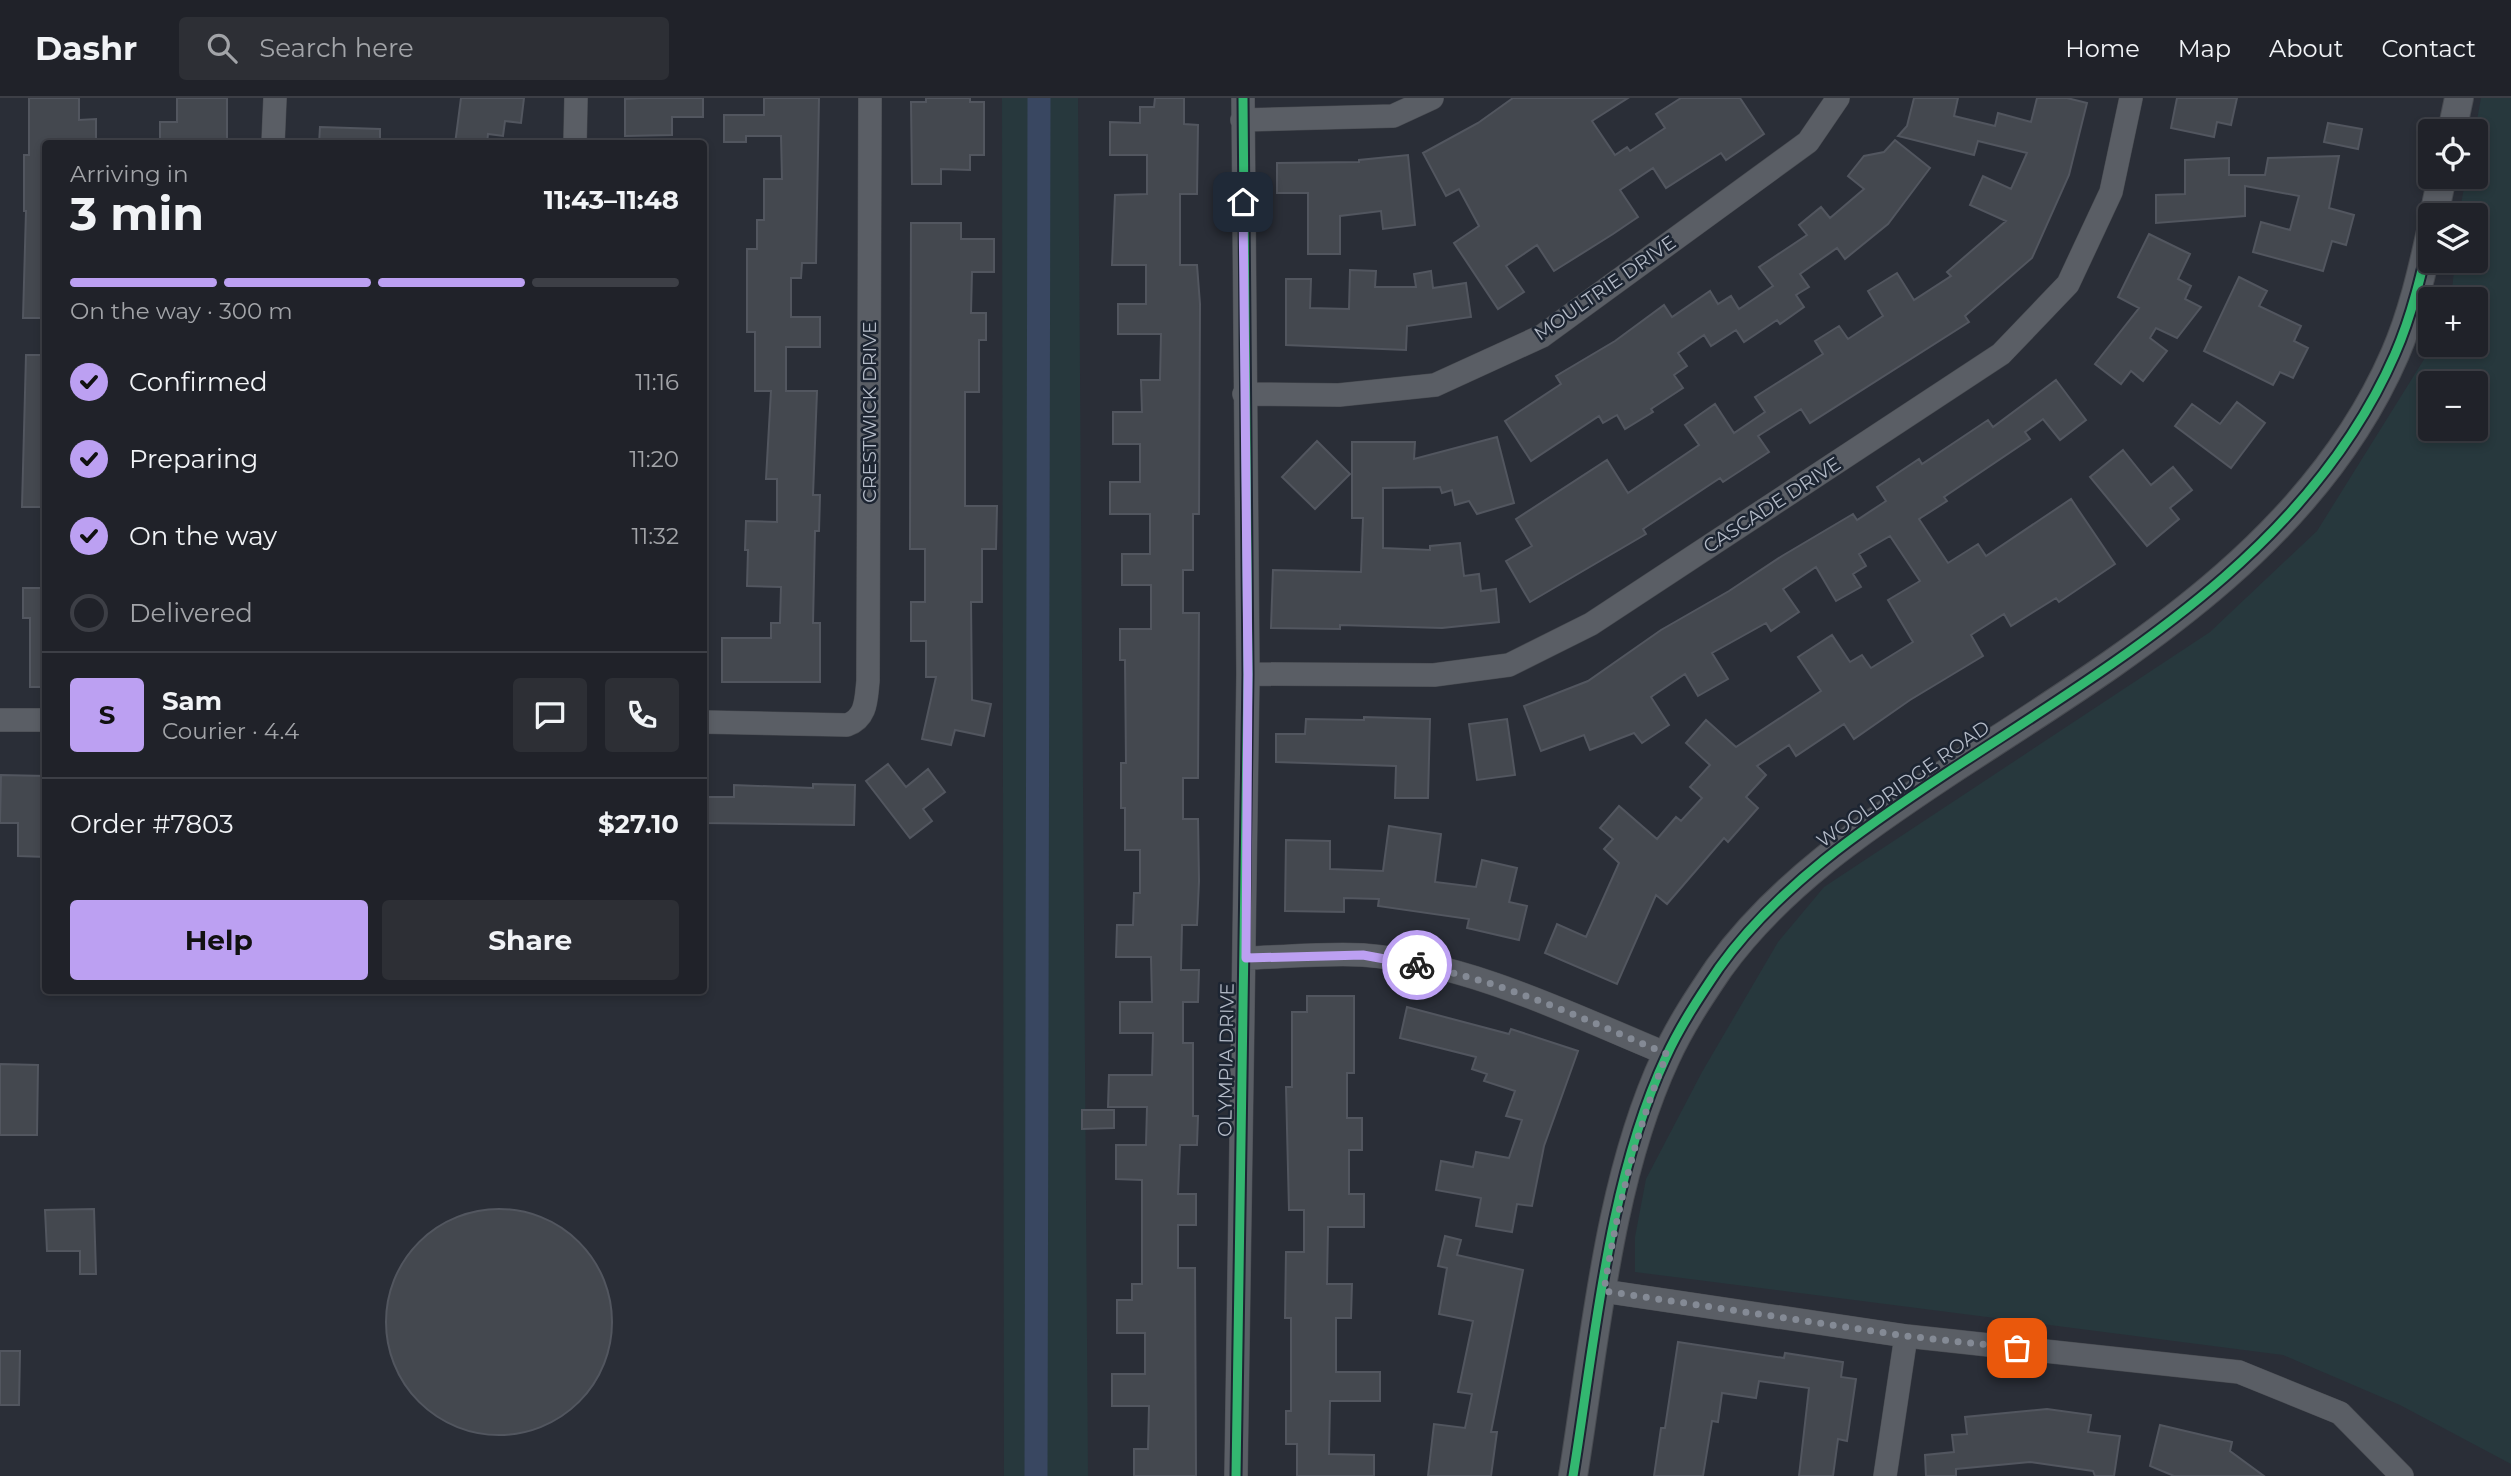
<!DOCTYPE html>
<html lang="en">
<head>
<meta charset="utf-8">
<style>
  :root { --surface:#202229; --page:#2d2f35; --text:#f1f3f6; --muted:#a2a4a8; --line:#3d3f46; --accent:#bca0f2 }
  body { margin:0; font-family:Montserrat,sans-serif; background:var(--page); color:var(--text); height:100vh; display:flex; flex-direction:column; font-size:26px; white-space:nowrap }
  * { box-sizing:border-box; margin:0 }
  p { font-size:23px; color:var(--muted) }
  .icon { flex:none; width:38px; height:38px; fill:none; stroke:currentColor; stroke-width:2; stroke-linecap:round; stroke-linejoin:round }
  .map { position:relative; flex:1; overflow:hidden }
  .details { position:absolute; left:42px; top:42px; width:665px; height:854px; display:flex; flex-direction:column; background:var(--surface); border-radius:7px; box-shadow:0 4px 10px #0003,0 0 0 2px var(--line) }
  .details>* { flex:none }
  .buttons { position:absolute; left:2418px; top:21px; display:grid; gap:14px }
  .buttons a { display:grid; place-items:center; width:70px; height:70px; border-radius:7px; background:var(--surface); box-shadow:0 4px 10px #0003,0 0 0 2px var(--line); font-size:35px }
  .pin { position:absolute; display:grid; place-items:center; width:60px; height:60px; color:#fff; margin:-30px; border-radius:14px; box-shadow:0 4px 10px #0006 }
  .courier { position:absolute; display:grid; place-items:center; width:70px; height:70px; margin:-35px; border:5px solid #bca0f2; border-radius:50%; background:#fff; color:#222; box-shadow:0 2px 9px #0007 }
  .summary em { font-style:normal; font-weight:700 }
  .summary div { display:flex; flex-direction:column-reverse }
  .summary { display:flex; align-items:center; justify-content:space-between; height:119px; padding:0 28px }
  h1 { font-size:46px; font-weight:700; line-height:52px }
  .bar { display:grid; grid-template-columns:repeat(4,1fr); gap:10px 7px; align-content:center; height:84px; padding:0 28px }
  .bar i { height:9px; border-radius:5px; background:var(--line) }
  .bar .on { background:var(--accent) }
  .bar p { grid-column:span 4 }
  .line { display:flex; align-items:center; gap:18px; padding:0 28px; border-top:2px solid var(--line) }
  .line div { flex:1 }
  .round { display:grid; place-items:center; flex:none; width:74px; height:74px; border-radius:7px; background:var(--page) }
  ol { padding:0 28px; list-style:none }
  li { display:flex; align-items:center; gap:21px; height:77px }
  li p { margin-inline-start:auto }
  li .icon { padding:7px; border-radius:50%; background:var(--accent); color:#111; stroke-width:4 }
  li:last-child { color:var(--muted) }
  li i { width:38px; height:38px; border:4px solid var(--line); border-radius:50% }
  .primary-button { display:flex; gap:14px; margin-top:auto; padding:14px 28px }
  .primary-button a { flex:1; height:80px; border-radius:7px; background:var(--accent); color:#111; font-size:28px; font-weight:700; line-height:80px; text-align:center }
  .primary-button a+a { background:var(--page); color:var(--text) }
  header { display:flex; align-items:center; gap:42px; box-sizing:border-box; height:98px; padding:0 35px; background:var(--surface); border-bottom:2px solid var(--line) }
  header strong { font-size:33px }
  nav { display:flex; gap:38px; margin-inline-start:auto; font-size:24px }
  .search { width:490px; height:63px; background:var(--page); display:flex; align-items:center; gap:18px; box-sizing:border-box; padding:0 24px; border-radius:7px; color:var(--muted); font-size:26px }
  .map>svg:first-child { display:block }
</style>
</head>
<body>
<header>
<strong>Dashr</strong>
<div class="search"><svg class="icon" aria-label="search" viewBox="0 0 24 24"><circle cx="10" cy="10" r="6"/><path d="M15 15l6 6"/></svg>Search here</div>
<nav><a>Home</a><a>Map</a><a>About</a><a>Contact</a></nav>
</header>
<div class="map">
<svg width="2511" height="1378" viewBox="0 0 2511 1378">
  <rect width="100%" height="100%" fill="#2a2e37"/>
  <path fill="#27383d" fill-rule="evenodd" d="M 1002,0 L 1078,0 L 1088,1378 L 1004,1378 Z
    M 2481,0 L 2511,0 L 2511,1366 L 2400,1307 L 2283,1257 L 1635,1174 L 1635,1139 L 1646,1081 L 1702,974 L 1778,844 L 1824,789 L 2210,534 L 2317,433 L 2433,247 L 2476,247 L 2476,201 L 2451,201 L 2455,163 L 2476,163 L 2476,117 L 2459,117 L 2466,79 L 2476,79 L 2475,33 ZM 2431,285 L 2476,285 L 2476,331 L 2431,331 Z"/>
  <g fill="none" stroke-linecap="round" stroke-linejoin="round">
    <path stroke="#394761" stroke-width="23" d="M 1036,1378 L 1039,0"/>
  </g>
  <path fill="#44484f" stroke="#52565f" stroke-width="2" d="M 29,0 L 79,0 L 79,22 L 96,21 L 96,46 L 46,46 L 46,220 L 23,220 L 26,113 L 24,113 L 24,57 L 29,57 Z
    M 177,0 L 227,0 L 227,46 L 160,46 L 160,24 L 177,24 Z
    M 461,0 L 524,0 L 521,25 L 505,23 L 503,38 L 488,36 L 487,46 L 455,46 Z
    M 640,0 L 703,0 L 703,19 L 672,19 L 672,37 L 625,38 L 625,1 Z
    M 764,0 L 819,0 L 816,165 L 802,165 L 801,180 L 791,180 L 791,219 L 820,219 L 820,249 L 786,249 L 786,293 L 817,293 L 813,397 L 820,397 L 819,433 L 815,433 L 813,525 L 820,525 L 820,584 L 722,584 L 722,540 L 771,540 L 771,525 L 780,525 L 781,489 L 747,488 L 748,452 L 745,452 L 746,423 L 777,424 L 777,381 L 766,381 L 771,293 L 755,293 L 755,234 L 747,234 L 747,151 L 757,151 L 757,122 L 764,122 L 764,81 L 782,81 L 781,38 L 746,38 L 746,44 L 724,44 L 724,17 L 764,17 Z
    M 926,0 L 970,0 L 970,4 L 984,4 L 984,57 L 970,57 L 970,72 L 941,71 L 941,86 L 912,86 L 911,4 L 926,4 Z
    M 1155,0 L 1184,0 L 1184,26 L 1198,27 L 1197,96 L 1180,96 L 1180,167 L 1197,167 L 1200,206 L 1199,416 L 1193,416 L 1193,472 L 1183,472 L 1183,515 L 1199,515 L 1198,680 L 1183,680 L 1183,721 L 1198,721 L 1199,783 L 1197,827 L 1182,827 L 1181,872 L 1199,872 L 1198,904 L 1183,904 L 1183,945 L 1193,945 L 1193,1018 L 1198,1018 L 1197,1047 L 1180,1047 L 1178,1096 L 1196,1096 L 1196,1127 L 1178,1127 L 1178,1170 L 1195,1170 L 1196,1378 L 1134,1378 L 1134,1351 L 1148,1351 L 1149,1308 L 1112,1308 L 1112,1276 L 1145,1276 L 1145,1235 L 1117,1235 L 1117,1202 L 1132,1202 L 1132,1186 L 1142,1186 L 1142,1082 L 1116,1081 L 1116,1047 L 1146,1047 L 1147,1009 L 1108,1009 L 1109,977 L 1152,977 L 1153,935 L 1120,935 L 1120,904 L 1152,904 L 1151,859 L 1116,859 L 1117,827 L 1133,827 L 1134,795 L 1140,795 L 1140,752 L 1125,752 L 1125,710 L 1121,710 L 1121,665 L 1126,665 L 1125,562 L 1120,562 L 1120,531 L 1151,531 L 1151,487 L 1122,487 L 1122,456 L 1150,456 L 1150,416 L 1110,416 L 1110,384 L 1140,384 L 1140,346 L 1113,346 L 1113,314 L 1142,314 L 1141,282 L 1160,282 L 1161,236 L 1118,236 L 1118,206 L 1146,206 L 1146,167 L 1112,167 L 1115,97 L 1147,96 L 1147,57 L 1110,57 L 1110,24 L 1140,25 L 1140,9 L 1154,9 Z
    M 1513,0 L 1628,0 L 1592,23 L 1615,57 L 1627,49 L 1630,53 L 1665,30 L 1656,16 L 1681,0 L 1740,0 L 1764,36 L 1726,62 L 1721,55 L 1666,90 L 1653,70 L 1620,92 L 1638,119 L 1613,136 L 1554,173 L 1537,147 L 1506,168 L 1524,194 L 1498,211 L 1454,145 L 1479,128 L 1459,91 L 1446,98 L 1423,55 L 1478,25 Z
    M 1914,0 L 1958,0 L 1954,18 L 1995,28 L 1998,15 L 2031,24 L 2037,0 L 2067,0 L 2087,5 L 2069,77 L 2032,160 L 1965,218 L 1969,224 L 1810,325 L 1801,311 L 1758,338 L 1769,354 L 1723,384 L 1720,380 L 1643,431 L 1646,436 L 1530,504 L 1506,463 L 1532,448 L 1516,421 L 1607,362 L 1628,395 L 1699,347 L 1685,327 L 1715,306 L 1734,335 L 1765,314 L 1755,299 L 1823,256 L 1815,243 L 1839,228 L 1848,241 L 1883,218 L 1868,193 L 1897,175 L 1914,202 L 1951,178 L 1947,174 L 2006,123 L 1970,107 L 1983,78 L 2011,91 L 2027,55 L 1978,43 L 1974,57 L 1898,38 L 1907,28 Z
    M 2177,0 L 2237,0 L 2231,27 L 2217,24 L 2214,39 L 2171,30 Z
    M 2328,25 L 2362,31 L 2358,51 L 2324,44 Z
    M 320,29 L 380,31 L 380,46 L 319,46 Z
    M 1895,42 L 1930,70 L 1888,126 L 1845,161 L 1837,150 L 1800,176 L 1809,189 L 1796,197 L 1804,209 L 1780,226 L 1777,222 L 1744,244 L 1736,232 L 1711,248 L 1704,237 L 1678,255 L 1687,268 L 1674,277 L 1683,290 L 1651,311 L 1653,314 L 1625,331 L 1617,317 L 1603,325 L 1599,318 L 1531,363 L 1505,323 L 1561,286 L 1556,278 L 1615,243 L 1664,207 L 1672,219 L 1710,193 L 1718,206 L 1731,198 L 1739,211 L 1773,188 L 1759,169 L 1807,137 L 1799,127 L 1821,109 L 1830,120 L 1864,91 L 1848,78 L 1864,58 L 1884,54 Z
    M 1408,57 L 1415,127 L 1383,131 L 1381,113 L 1340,118 L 1340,156 L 1308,156 L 1308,95 L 1277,95 L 1277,65 L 1359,64 L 1359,62 Z
    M 2339,58 L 2329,110 L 2354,117 L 2346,147 L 2332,143 L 2323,173 L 2253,154 L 2261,124 L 2290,132 L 2299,98 L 2245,88 L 2245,118 L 2156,125 L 2156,97 L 2185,96 L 2185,62 L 2229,60 L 2229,77 L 2265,77 L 2268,60 Z
    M 911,125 L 961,125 L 961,141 L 994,141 L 994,174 L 972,174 L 971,215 L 986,215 L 986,242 L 979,242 L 979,294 L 965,294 L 965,408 L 997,408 L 996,451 L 982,451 L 982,504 L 971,504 L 972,602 L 991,606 L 984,638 L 955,632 L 951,647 L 922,641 L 936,579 L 926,579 L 926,543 L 911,543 L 911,504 L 925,504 L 925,451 L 910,451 Z
    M 2149,136 L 2190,156 L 2178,181 L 2191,188 L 2185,201 L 2201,209 L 2177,240 L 2156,230 L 2150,240 L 2167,253 L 2143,283 L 2131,273 L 2121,286 L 2095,266 L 2139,210 L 2118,199 Z
    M 1350,172 L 1376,173 L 1375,189 L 1416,189 L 1414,176 L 1431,173 L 1433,190 L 1466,185 L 1471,219 L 1407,228 L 1406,252 L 1286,247 L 1286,181 L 1311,181 L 1310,210 L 1349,211 Z
    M 2239,179 L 2267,193 L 2259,208 L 2301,228 L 2294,243 L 2308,250 L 2293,280 L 2280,274 L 2273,287 L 2204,253 Z
    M 26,257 L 46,257 L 46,409 L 22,409 Z
    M 2056,282 L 2086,322 L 2060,342 L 2043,321 L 2025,334 L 2030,341 L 1944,399 L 1947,403 L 1919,421 L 1948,465 L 1978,446 L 1986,458 L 2071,401 L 2115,466 L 2059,504 L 2056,500 L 2011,528 L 2004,516 L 1971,537 L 1983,558 L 1910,602 L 1854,641 L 1844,626 L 1796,658 L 1789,647 L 1757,668 L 1766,677 L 1746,699 L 1758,710 L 1728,744 L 1724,740 L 1667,806 L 1656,797 L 1617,886 L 1545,855 L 1557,826 L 1586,839 L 1619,765 L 1604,751 L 1613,741 L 1600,730 L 1619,708 L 1657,741 L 1676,719 L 1681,723 L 1702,700 L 1690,689 L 1710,667 L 1686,645 L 1706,622 L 1736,649 L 1821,593 L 1798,559 L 1832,537 L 1850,564 L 1862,557 L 1871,570 L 1913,544 L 1888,502 L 1920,483 L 1890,438 L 1859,456 L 1866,468 L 1853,476 L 1861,489 L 1836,503 L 1816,469 L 1783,491 L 1799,514 L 1771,533 L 1766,525 L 1712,555 L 1728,581 L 1698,598 L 1685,576 L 1651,599 L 1669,627 L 1642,645 L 1634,635 L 1590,652 L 1584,637 L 1541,653 L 1524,608 L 1588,583 L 1661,532 L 1729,493 L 1782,458 L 1853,416 L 1857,422 L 1886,403 L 1877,389 L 1919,361 L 1922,366 L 1988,322 L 1993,329 Z
    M 2237,304 L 2265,325 L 2231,370 L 2175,328 L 2192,306 L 2220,326 Z
    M 1497,339 L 1514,405 L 1477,416 L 1469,403 L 1455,407 L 1452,392 L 1442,395 L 1440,389 L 1383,390 L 1383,450 L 1430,452 L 1430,448 L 1460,445 L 1464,478 L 1479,476 L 1481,493 L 1496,491 L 1499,524 L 1442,530 L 1340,527 L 1340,531 L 1271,530 L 1273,472 L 1361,474 L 1363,420 L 1352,420 L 1352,344 L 1415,344 L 1414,361 Z
    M 1317,343 L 1350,376 L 1315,411 L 1282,379 Z
    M 2123,352 L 2151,387 L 2173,369 L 2192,392 L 2170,410 L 2179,421 L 2147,448 L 2090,379 Z
    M 23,490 L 46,490 L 46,589 L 30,589 L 30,520 L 23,520 Z
    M 1364,619 L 1430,621 L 1428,700 L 1395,700 L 1396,668 L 1276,664 L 1276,636 L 1305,636 L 1306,621 L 1364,622 Z
    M 1507,621 L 1515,677 L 1477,682 L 1469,626 Z
    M 888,666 L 906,689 L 928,671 L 945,694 L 923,711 L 932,723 L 910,740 L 866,683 Z
    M 1,677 L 46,678 L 46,759 L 18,758 L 18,725 L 0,725 Z
    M 813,686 L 855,687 L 854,727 L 704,725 L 704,699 L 734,699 L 734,687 L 813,690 Z
    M 1389,728 L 1441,736 L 1435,784 L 1476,789 L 1482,762 L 1517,770 L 1509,804 L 1527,808 L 1519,842 L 1467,830 L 1469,821 L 1378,808 L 1379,801 L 1344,800 L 1344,814 L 1285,813 L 1286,742 L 1330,743 L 1330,771 L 1383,773 Z
    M 1307,898 L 1354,898 L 1354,975 L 1347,975 L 1347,1020 L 1362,1020 L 1362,1052 L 1349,1052 L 1349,1096 L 1364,1096 L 1364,1129 L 1328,1129 L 1327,1186 L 1352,1186 L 1351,1220 L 1336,1220 L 1336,1274 L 1380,1274 L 1380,1303 L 1330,1303 L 1329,1356 L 1374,1357 L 1374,1378 L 1297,1378 L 1297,1346 L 1286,1346 L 1286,1313 L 1291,1313 L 1291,1220 L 1285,1220 L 1286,1154 L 1304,1154 L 1304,1112 L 1289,1112 L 1286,989 L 1292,989 L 1292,914 L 1307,914 Z
    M 1407,909 L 1509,936 L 1511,931 L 1578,953 L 1544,1048 L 1532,1108 L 1517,1106 L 1512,1134 L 1476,1128 L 1481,1100 L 1436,1092 L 1441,1063 L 1473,1069 L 1476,1054 L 1509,1060 L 1522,1022 L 1506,1018 L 1515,993 L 1484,983 L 1487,976 L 1472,971 L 1476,959 L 1400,940 Z
    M 0,966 L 38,967 L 37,1037 L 0,1037 Z
    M 1082,1012 L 1114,1012 L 1114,1030 L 1082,1031 Z
    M386 1224a113 113 0 1 1 226 0a113 113 0 1 1-226 0Z
    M 94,1111 L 96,1176 L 80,1176 L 80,1153 L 47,1153 L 45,1112 Z
    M 1445,1138 L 1461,1142 L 1457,1157 L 1523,1172 L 1491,1334 L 1497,1334 L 1491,1378 L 1428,1378 L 1434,1326 L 1465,1330 L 1472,1296 L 1458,1294 L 1473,1223 L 1439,1216 L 1447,1170 L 1438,1168 Z
    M 1678,1244 L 1784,1260 L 1785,1255 L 1843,1264 L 1841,1279 L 1856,1281 L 1847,1343 L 1838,1341 L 1833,1378 L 1799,1378 L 1809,1290 L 1759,1283 L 1756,1300 L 1722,1295 L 1718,1324 L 1712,1323 L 1703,1378 L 1654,1378 L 1661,1330 L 1665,1330 Z
    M 0,1253 L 20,1253 L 19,1307 L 0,1307 Z
    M 2047,1311 L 2091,1317 L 2088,1334 L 2120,1338 L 2114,1378 L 2095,1378 L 2093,1373 L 2030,1364 L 1956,1371 L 1956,1378 L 1926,1378 L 1925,1357 L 1954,1354 L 1952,1337 L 1967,1336 L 1965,1319 Z
    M 2160,1327 L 2232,1344 L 2230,1353 L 2264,1378 L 2174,1378 L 2150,1368 Z"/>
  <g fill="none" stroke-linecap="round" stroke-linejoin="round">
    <defs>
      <path id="minor" d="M 1242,22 L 1393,18 L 1432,0
        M 273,46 L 275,0
        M 575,46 L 576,0
        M 1244,296 L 1339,297 L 1435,287 L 1542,238 L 1808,44 L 1838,0
        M 1248,576 L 1434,577 L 1509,567 L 1591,526 L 2001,256 L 2068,186 L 2111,94 L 2131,0
        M 0,622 L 46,622
        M 704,624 L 847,627 C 867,620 866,601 868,583 L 870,0
        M 1246,860 C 1284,859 1325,855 1363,857 C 1469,865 1570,916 1667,956
        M 1603,1193 L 1906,1238 L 2239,1274 L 2340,1315 L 2402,1378
        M 1236,1378 L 1248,576 L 1243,0
        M 1885,1378 L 1906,1238"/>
      <path id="tertiary" d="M 2452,33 L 2459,0
        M 2434,117 L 2442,79
        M 1573,1378 C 1595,1243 1608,1083 1666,959 C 1680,928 1700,898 1719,870 C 1778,788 1865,729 1948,674 C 2119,562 2310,452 2395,256 C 2412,217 2422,174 2431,133"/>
    </defs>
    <use href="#minor" stroke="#484b51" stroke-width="24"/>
    <use href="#tertiary" stroke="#484b51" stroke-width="30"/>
    <use href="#minor" stroke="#5a5e65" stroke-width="23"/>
    <use href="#tertiary" stroke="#5a5e65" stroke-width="28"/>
    <defs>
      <path id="cycleway" d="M 1236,1378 L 1248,576 L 1243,0
        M 1573,1378 C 1595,1243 1608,1083 1666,959 C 1680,928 1700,898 1719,870 C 1778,788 1865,729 1948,674 C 2119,562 2310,452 2395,256 C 2412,217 2422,174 2431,133"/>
    </defs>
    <use href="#cycleway" stroke="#1d2532" stroke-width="13"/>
    <use href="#cycleway" stroke="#33b770" stroke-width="9"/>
  </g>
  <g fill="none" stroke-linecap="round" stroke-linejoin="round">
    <path stroke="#848a95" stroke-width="7" stroke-dasharray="0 12.6" d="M 1417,867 C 1504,883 1586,922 1667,956 C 1636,1033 1617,1111 1604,1193 L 1906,1238 L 2017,1250"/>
    <path stroke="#bca0f2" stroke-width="9" d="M 1243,104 L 1248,576 L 1246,860 L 1363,857 L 1417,867"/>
  </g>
  <g text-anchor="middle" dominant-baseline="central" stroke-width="5" stroke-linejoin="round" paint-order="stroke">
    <g font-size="19" fill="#b4bbc8" stroke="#1d2532">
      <text transform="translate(1605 190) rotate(-35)">MOULTRIE DRIVE</text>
      <text transform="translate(869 314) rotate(-90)">CRESTWICK DRIVE</text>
      <text transform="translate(1772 407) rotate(-33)">CASCADE DRIVE</text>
      <text transform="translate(1903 686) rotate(-35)">WOOLDRIDGE ROAD</text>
      <text transform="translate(1226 962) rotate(-89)">OLYMPIA DRIVE</text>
    </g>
  </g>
</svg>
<div class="buttons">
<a><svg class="icon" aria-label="locate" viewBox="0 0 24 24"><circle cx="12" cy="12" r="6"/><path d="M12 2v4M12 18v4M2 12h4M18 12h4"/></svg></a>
<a><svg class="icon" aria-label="layers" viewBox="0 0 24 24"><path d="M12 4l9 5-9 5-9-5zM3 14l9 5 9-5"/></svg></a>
<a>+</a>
<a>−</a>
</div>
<div class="pin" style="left:2017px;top:1250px;background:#ea580c"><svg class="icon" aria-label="bag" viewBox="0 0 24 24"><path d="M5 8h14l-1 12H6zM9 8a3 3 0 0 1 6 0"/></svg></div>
<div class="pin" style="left:1243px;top:104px;background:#1f2937"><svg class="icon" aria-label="home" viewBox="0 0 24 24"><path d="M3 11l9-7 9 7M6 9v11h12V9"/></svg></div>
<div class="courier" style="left:1417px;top:867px"><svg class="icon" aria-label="bike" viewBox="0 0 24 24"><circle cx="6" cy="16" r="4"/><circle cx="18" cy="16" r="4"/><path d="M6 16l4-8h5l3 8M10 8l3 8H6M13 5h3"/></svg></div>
<section class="details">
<div class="summary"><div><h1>3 min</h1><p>Arriving in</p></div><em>11:43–11:48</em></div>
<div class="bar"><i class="on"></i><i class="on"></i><i class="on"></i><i></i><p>On the way · 300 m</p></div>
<ol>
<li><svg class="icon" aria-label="check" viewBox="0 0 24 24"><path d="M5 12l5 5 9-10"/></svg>Confirmed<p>11:16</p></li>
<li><svg class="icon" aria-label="check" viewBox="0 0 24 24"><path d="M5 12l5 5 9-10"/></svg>Preparing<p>11:20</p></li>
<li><svg class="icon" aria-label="check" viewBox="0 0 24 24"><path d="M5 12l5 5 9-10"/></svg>On the way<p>11:32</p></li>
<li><i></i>Delivered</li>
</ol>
<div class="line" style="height:126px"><b class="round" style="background:var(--accent);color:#111">S</b><div><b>Sam</b><p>Courier · 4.4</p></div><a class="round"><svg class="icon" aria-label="chat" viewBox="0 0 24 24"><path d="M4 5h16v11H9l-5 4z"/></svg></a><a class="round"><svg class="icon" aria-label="phone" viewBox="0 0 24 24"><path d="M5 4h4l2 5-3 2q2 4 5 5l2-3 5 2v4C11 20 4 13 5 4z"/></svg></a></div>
<div class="line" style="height:91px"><div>Order #7803</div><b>$27.10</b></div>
<div class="primary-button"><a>Help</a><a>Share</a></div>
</section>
</div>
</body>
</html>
